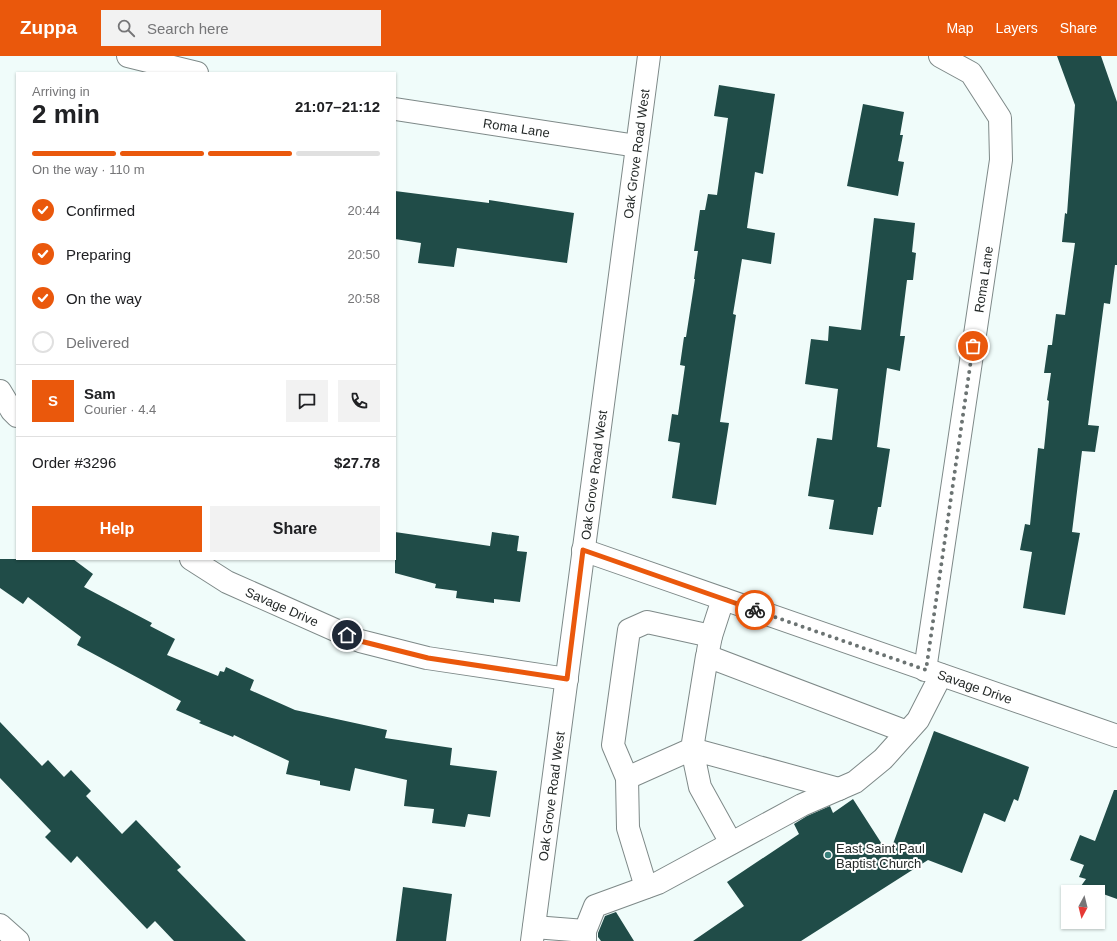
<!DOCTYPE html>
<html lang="en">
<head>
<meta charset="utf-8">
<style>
  :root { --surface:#fff; --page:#f2f2f2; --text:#202124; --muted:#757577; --line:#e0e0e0; --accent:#ea580c }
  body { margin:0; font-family:Helvetica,sans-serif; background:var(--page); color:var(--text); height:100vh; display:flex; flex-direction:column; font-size:15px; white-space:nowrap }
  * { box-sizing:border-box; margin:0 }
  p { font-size:13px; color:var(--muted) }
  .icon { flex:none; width:22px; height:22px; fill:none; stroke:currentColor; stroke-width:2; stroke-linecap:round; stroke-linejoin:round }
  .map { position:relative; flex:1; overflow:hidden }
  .drawer { position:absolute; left:16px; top:16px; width:380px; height:488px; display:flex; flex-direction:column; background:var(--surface); border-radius:0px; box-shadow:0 1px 3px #0004 }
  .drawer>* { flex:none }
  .needle { width:26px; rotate:187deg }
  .controls { position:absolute; left:1061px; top:829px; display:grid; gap:8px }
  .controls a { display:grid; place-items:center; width:44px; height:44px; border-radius:0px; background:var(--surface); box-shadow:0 1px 3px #0004; font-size:20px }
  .pin { position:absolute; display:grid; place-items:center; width:34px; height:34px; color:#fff; margin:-17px; border:2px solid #fff; border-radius:50%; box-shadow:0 1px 4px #0007 }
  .courier { position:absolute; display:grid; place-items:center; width:40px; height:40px; margin:-20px; border:3px solid #ea580c; border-radius:50%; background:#fff; color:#222; box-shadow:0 1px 5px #0007 }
  .summary em { font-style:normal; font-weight:700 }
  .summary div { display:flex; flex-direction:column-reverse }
  .summary { display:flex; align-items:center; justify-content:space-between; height:68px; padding:0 16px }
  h1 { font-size:26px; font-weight:700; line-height:30px }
  .bar { display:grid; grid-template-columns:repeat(4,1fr); gap:6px 4px; align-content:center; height:48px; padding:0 16px }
  .bar i { height:5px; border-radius:3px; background:var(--line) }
  .bar .active { background:var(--accent) }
  .bar p { grid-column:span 4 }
  .line { display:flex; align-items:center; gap:10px; padding:0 16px; border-top:1px solid var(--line) }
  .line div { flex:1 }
  .round { display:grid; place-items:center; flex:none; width:42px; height:42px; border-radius:0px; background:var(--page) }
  ol { padding:0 16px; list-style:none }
  li { display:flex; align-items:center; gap:12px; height:44px }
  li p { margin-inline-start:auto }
  li .icon { padding:4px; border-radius:50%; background:var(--accent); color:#fff; stroke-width:4 }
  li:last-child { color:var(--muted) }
  li i { width:22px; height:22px; border:2px solid var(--line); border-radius:50% }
  .cta { display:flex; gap:8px; margin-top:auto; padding:8px 16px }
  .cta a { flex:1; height:46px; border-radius:0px; background:var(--accent); color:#fff; font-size:16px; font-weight:700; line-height:46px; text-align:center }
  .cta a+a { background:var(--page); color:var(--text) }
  header { display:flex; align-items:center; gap:24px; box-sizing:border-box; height:56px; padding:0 20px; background:var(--accent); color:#fff }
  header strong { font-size:19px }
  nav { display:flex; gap:22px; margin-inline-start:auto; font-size:14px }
  .search { width:280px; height:36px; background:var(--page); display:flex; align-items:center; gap:10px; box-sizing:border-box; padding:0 14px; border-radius:0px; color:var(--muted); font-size:15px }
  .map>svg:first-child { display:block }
</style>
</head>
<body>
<header>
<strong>Zuppa</strong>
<div class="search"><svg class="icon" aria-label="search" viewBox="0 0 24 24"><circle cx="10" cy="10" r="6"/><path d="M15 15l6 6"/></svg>Search here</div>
<nav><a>Map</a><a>Layers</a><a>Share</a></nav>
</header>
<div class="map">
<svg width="1117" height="885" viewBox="0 0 1117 885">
  <rect width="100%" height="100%" fill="#f0fcfa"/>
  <path fill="#204c48" d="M 1057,0 L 1101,0 L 1117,46 L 1117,209 L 1115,209 L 1110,248 L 1104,247 L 1088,369 L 1099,370 L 1095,396 L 1082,395 L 1072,476 L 1080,477 L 1065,559 L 1023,552 L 1032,496 L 1020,494 L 1025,468 L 1030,469 L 1038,392 L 1044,393 L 1049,345 L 1047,344 L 1051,317 L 1044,317 L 1048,289 L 1052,289 L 1056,258 L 1065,259 L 1075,187 L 1062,186 L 1065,157 L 1067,158 L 1075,49 Z
    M 719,29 L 775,38 L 763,118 L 755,116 L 747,172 L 775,177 L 771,208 L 742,203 L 733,258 L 736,259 L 720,366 L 729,367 L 716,449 L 672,442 L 680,387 L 668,385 L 672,358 L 678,359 L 685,310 L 680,309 L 684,281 L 686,281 L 695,223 L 694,223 L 698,195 L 694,195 L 700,154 L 705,154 L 708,138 L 717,139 L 728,62 L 714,60 Z
    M 863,48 L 904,56 L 900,79 L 903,79 L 898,105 L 904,106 L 898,140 L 847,130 Z
    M 395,135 L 489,147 L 489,144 L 574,157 L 567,207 L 457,192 L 454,211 L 418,207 L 421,187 L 395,183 Z
    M 874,162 L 915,167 L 912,196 L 916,197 L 913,224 L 907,224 L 900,280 L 905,280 L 900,315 L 887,312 L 877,391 L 890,393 L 881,451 L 878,451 L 873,479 L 829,473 L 834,444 L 808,440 L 817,382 L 832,384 L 838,333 L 805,328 L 811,283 L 828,285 L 829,270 L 861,274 Z
    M 395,476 L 490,490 L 492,476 L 519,480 L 517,495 L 527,496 L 520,546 L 494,543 L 494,547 L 456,542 L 457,535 L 435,532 L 436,528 L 395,517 Z
    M 0,503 L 73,503 L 93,518 L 84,531 L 152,567 L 150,570 L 175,583 L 167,599 L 218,620 L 220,615 L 224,616 L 226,611 L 254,624 L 250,634 L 295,654 L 387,674 L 385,682 L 452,692 L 450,709 L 497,715 L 490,761 L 468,758 L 465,771 L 432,767 L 434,753 L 404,750 L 407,724 L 355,712 L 350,735 L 320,729 L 320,725 L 286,718 L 289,705 L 234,679 L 233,681 L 199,667 L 201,665 L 176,654 L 181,645 L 77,589 L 81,581 L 28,541 L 23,548 L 0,532 Z
    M 0,666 L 42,710 L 48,704 L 64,721 L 71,714 L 91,735 L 86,740 L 122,778 L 136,764 L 181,811 L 177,814 L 246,885 L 174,885 L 155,865 L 147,873 L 77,800 L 71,807 L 45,781 L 51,775 L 0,722 Z
    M 934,675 L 1029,711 L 1018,745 L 1014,743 L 1005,766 L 984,757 L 962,817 L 928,804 L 801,885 L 693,885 L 744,850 L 727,826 L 799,778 L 794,768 L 807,760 L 830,750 L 833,757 L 853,743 L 889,799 Z
    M 1114,734 L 1117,734 L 1117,843 L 1081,830 L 1086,823 L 1079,821 L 1084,809 L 1070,804 L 1080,779 L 1095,785 Z
    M 403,831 L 452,838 L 446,885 L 396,885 Z
    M 616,856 L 634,885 L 601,885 L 598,881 L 598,877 L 605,860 Z"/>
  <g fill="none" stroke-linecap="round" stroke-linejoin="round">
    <defs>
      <g id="minor">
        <path d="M 128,0 L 197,17"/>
        <path id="s1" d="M 395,53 L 637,90"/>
        <path d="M 0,335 L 12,355 L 17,360"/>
        <path id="s2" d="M 583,494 L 1117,680"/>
        <path id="s3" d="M 191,503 L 227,526 L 360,585 L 427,602 L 567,623"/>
        <path d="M 708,595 L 711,580 L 723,543"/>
        <path id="s4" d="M 925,614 L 1001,104 L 1000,62 L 971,17 L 940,0"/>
        <path d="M 627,722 L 692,693 L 707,600 L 907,676"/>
        <path d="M 731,787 L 700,731 L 692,693 L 839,733"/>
        <path d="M 646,831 L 628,772 L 627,722 L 613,689 L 629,574 L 647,566 L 711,580"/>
        <path d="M 0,869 L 18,885"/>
        <path d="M 534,871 L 585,875"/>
        <path id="s5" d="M 532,885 L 649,0"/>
        <path d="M 585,885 L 585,875 L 595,850 L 658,827 L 802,749 L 855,726 L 883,703 L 918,664 L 941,619"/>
      </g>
    </defs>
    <use href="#minor" stroke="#7e8988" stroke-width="24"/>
    <use href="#minor" stroke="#fff" stroke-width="22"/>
  </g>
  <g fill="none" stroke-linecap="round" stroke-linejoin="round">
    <path stroke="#6b7372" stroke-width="4" stroke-dasharray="0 7.2" d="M 755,554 L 926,614 L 973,290"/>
    <path stroke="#ea580c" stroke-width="5" d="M 347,579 L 360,585 L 428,602 L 567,623 L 583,494 L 755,554"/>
  </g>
  <circle fill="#39807b" stroke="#fff" stroke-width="1.5" cx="828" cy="799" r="4"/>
  <g text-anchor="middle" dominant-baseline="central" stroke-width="4" stroke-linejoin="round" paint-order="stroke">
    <g font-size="13" fill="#242928" stroke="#fff">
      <text stroke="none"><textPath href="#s1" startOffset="123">Roma Lane</textPath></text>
      <text stroke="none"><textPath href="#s5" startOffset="794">Oak Grove Road West</textPath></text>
      <text stroke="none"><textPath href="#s4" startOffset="395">Roma Lane</textPath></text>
      <text stroke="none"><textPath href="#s5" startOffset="470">Oak Grove Road West</textPath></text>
      <text stroke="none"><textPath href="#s3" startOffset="103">Savage Drive</textPath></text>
      <text stroke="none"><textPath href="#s2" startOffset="415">Savage Drive</textPath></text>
      <text stroke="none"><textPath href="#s5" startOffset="146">Oak Grove Road West</textPath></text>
    </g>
    <g font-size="13" fill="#242928" stroke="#fff" text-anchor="start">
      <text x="836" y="792">East Saint Paul<tspan x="836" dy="15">Baptist Church</tspan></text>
    </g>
  </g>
</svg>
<div class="controls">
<a><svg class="needle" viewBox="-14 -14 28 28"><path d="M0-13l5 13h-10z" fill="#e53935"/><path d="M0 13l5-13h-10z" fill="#757577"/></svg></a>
</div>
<div class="pin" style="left:973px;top:290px;background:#ea580c"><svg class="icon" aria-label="bag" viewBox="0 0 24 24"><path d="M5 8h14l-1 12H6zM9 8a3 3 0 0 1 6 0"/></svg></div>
<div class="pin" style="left:347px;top:579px;background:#1f2937"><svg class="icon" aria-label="home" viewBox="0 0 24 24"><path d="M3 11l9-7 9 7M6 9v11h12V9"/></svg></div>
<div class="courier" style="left:755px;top:554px"><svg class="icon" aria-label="bike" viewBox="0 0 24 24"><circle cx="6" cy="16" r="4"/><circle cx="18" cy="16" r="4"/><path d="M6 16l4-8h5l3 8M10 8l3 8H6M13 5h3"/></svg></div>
<section class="drawer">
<div class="summary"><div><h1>2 min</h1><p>Arriving in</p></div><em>21:07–21:12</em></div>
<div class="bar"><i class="active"></i><i class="active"></i><i class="active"></i><i></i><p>On the way · 110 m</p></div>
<ol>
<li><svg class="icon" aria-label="check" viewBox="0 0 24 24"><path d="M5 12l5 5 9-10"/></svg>Confirmed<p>20:44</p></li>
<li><svg class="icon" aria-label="check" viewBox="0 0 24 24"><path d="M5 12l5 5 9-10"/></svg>Preparing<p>20:50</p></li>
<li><svg class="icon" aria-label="check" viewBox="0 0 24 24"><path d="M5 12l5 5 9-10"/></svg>On the way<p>20:58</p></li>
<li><i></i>Delivered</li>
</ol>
<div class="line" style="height:72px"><b class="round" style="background:var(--accent);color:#fff">S</b><div><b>Sam</b><p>Courier · 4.4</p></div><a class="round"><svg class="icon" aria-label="chat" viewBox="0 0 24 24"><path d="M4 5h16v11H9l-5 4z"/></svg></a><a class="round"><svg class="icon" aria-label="phone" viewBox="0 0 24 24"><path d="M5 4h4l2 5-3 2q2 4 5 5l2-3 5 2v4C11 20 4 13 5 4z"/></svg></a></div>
<div class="line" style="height:52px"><div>Order #3296</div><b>$27.78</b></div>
<div class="cta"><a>Help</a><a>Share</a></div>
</section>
</div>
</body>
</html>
